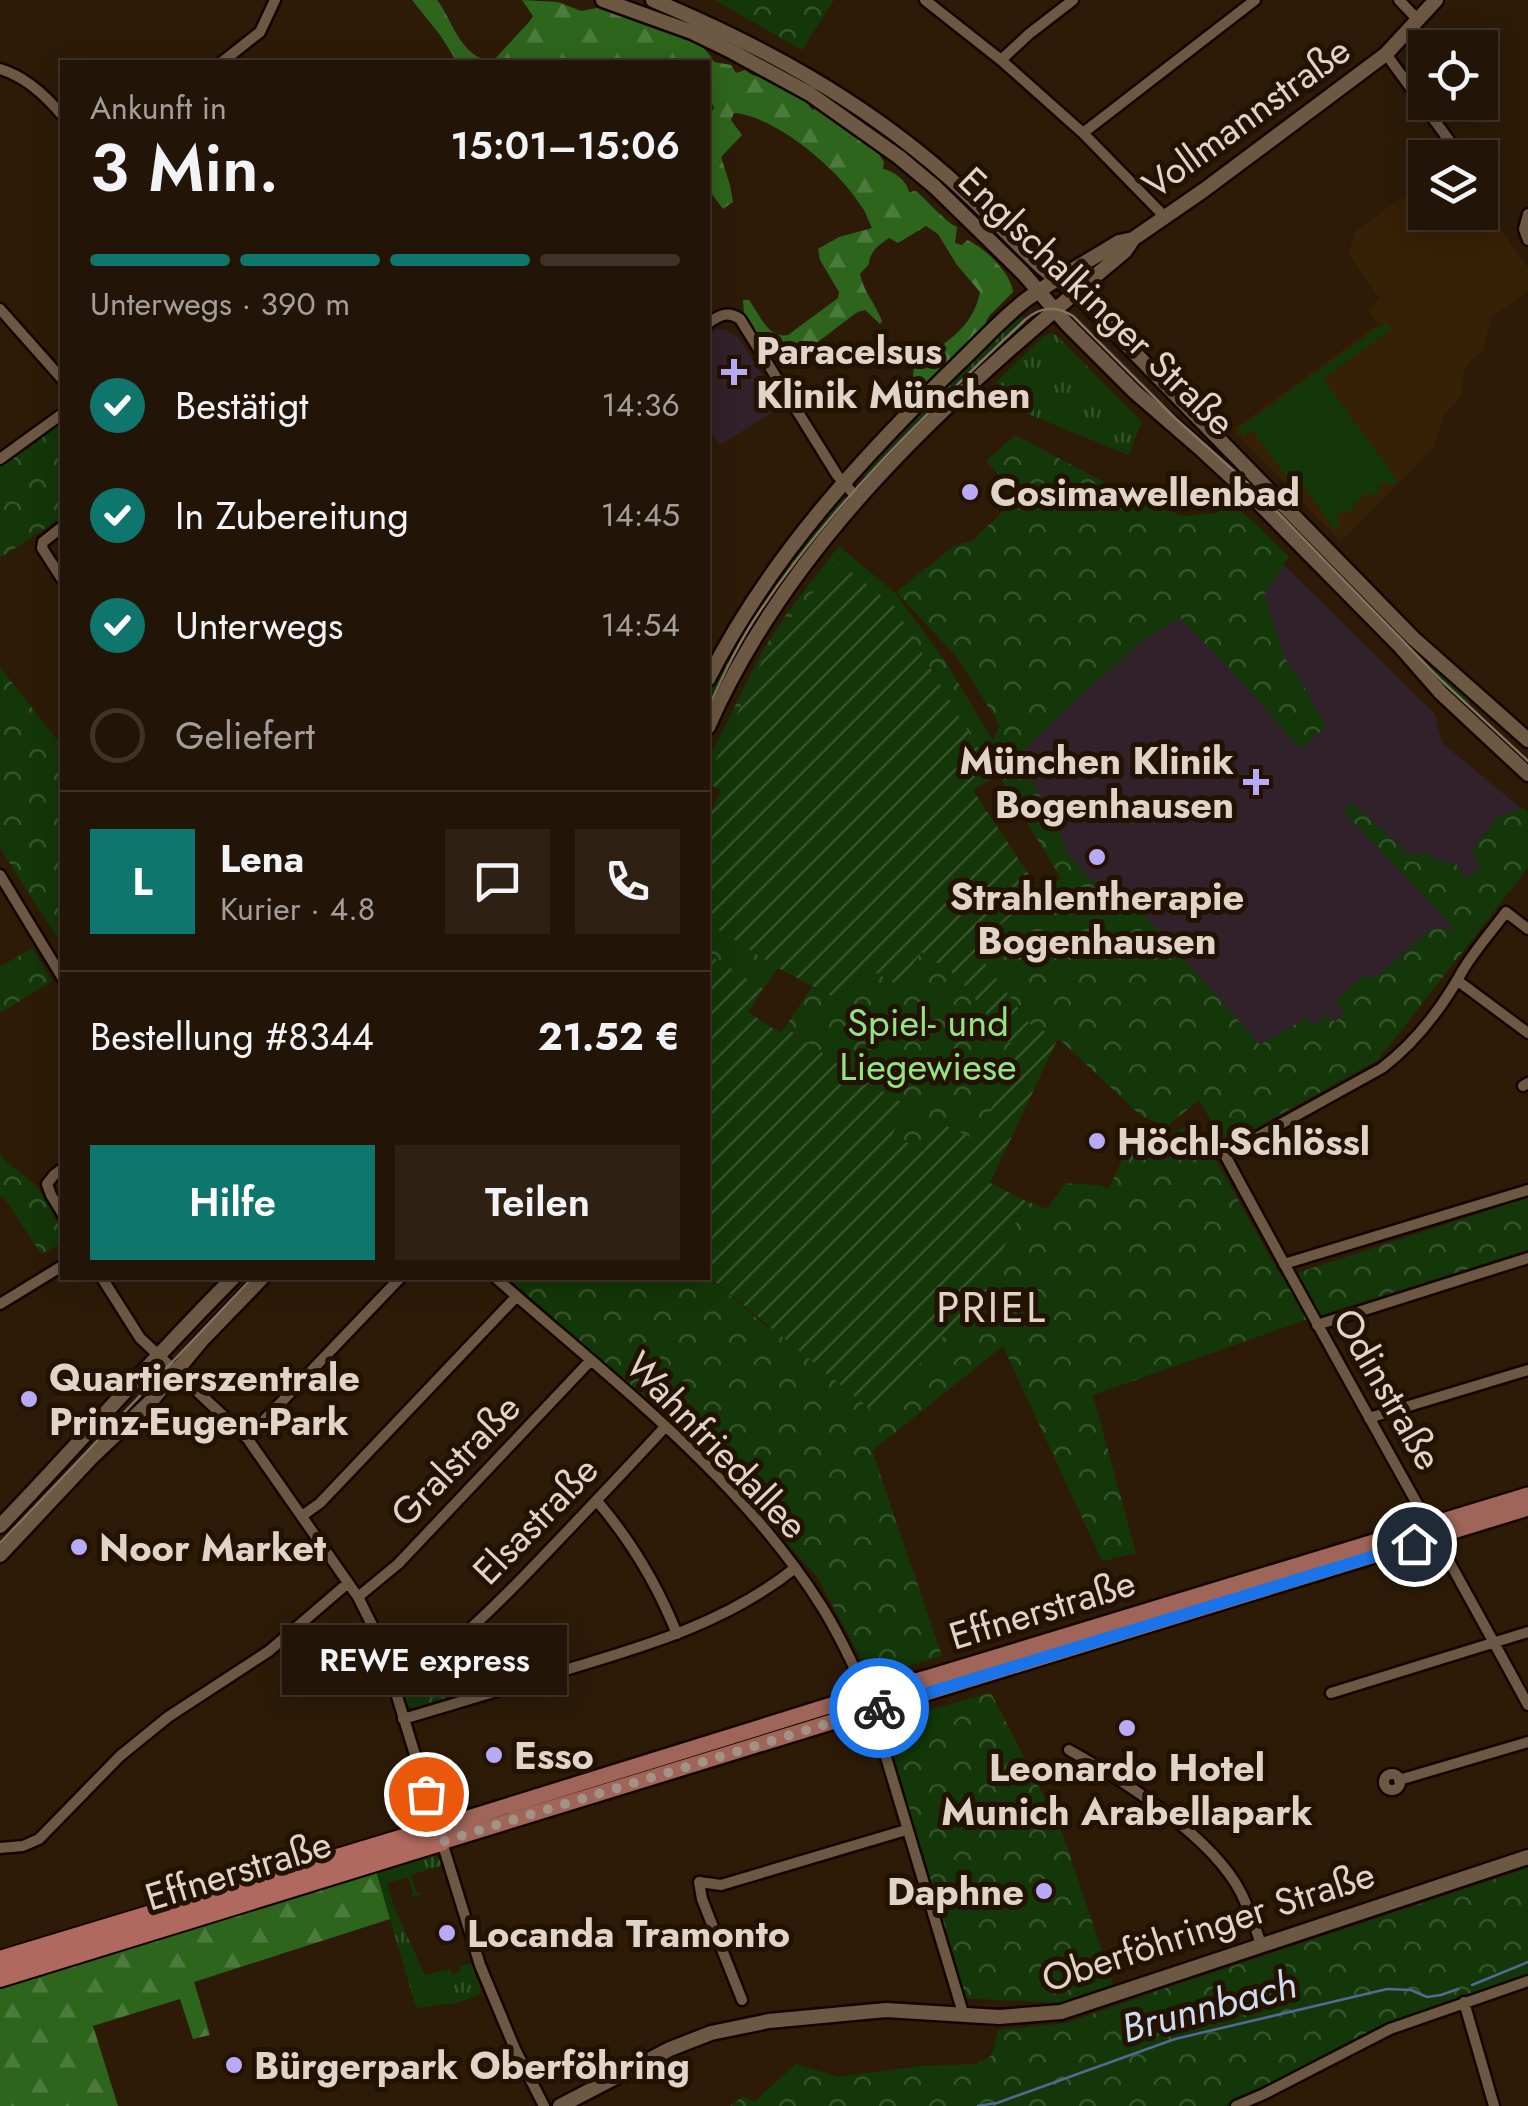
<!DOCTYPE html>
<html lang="de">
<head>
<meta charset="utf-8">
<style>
  :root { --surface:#221406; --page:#2e2114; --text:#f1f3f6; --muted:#a29e9b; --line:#3f3328; --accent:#0f766e }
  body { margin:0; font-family:Jost,sans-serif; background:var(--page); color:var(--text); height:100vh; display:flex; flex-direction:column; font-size:38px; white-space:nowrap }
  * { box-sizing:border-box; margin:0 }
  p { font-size:32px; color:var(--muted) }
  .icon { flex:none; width:55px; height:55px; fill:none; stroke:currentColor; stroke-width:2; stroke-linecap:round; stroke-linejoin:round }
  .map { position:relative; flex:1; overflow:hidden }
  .sheet { position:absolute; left:60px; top:60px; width:650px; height:1220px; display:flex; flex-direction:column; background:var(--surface); border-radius:0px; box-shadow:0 5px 25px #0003,0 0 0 2px var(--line) }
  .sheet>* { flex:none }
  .controls { position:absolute; left:1408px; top:30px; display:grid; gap:20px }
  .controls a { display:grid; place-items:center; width:90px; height:90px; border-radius:0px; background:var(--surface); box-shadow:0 5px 25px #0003,0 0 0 2px var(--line); font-size:50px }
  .pin { position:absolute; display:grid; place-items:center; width:85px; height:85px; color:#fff; margin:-42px; border:5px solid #fff; border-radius:50%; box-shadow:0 2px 10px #0007 }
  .courier { position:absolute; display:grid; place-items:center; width:100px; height:100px; margin:-50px; border:8px solid #1a73e8; border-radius:50%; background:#fff; color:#222; box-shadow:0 2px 12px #0007 }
  .bubble { position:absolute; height:70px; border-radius:0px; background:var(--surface); box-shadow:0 5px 25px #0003,0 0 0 2px var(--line); font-size:32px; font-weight:600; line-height:70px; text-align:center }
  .summary em { font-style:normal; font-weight:600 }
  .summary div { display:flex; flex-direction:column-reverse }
  .summary { display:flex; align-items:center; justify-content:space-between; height:170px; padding:0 30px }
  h1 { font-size:65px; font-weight:600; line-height:75px }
  .bar { display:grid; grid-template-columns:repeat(4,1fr); gap:15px 10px; align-content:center; height:120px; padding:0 30px }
  .bar i { height:12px; border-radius:8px; background:var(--line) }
  .bar .current { background:var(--accent) }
  .bar p { grid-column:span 4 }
  .line { display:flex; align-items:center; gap:25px; padding:0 30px; border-top:2px solid var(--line) }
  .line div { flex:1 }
  .round { display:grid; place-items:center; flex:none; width:105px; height:105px; border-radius:0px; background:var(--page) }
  ol { padding:0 30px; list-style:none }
  li { display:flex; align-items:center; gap:30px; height:110px }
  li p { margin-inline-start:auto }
  li .icon { padding:10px; border-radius:50%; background:var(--accent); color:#fff; stroke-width:4 }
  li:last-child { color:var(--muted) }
  li i { width:55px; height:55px; border:5px solid var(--line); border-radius:50% }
  .cta { display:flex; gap:20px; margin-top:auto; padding:20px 30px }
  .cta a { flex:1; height:115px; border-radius:0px; background:var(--accent); color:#fff; font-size:40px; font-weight:600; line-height:115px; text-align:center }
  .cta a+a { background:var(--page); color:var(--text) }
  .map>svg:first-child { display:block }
</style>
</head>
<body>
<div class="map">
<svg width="1528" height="2106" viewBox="0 0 1528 2106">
  <defs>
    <pattern id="grass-tufts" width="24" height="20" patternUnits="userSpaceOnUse" patternTransform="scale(2.5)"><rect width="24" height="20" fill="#133708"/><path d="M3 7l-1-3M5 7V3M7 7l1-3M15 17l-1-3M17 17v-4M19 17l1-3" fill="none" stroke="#35532a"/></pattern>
    <pattern id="forest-firs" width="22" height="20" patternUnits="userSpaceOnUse" patternTransform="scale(2.5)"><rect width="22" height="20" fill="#2d651c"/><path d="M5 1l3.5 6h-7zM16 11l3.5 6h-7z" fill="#4b7a3c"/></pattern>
    <pattern id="park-crowns" width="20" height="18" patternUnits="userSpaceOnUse" patternTransform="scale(2.5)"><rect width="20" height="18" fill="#133708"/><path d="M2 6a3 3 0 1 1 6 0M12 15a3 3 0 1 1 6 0" fill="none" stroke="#35532a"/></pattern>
    <pattern id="garden-furrows" width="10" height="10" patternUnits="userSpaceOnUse" patternTransform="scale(2.5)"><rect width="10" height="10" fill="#133708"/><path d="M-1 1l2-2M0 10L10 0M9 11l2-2" fill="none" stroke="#35532a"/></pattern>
  </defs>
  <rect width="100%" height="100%" fill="#2d1b08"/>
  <path fill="#362006" d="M 1425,180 L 1425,212 L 1480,212 L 1480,197 L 1528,268 L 1528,291 L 1491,317 L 1483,351 L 1471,360 L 1463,374 L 1462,395 L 1443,418 L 1434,447 L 1341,542 L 1236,433 L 1235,428 L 1378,324 L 1368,309 L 1380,299 L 1349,255 L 1350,248 L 1355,232 Z"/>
  <path fill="#31212a" d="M 725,329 L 738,337 L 782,406 L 720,445 L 708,427 L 708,335 L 715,330 Z
    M 1277,558 L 1435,714 L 1442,743 L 1528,814 L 1375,1055 L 1263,1069 L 1135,987 L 1005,750 L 1121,646 Z"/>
  <path fill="url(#grass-tufts)" d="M 1018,312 L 1026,321 L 1023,324 L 1024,326 L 957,391 L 870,481 L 860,471 L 952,377 L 954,379 L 962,371 L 961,369 Z
    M 1051,333 L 1056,335 L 1142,422 L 1128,455 L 1028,414 L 996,382 L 1044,336 Z
    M 1192,420 L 1474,697 L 1463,709 L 1218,461 L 1225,453 L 1190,421 Z
    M 839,495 L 848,502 L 713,706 L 708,703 L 708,684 L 782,563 Z
    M 426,1854 L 438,1857 L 443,1865 L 411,1875 L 416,1892 L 421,1892 L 421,1895 L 410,1897 L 413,1892 L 408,1877 L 387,1883 L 395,1910 L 425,1975 L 450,1969 L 452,1974 L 461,1971 L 460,1966 L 472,1964 L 481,1991 L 479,1995 L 456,2003 L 416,2008 L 376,1871 Z"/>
  <path fill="url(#forest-firs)" d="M 412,0 L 437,0 C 453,21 461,59 493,61 L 529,22 L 533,16 L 522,0 L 558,2 L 581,11 L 608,6 L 642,24 L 647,19 L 665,30 L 670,28 C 687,36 705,44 714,62 L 731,65 L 736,73 L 745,70 C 764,85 767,67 787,91 L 797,92 L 802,98 L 810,101 L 809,106 L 813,110 L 817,107 L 820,113 L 827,111 L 831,120 L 847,126 L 869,146 L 875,148 L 884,162 L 883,169 C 894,171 907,181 909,192 L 916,191 C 929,202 944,221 957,227 L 955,243 L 962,245 L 967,240 C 984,247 1011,273 1013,292 L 989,316 L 983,329 L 927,390 L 920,397 L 913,395 L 917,380 L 913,376 L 914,363 C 943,345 973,329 980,292 L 957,265 L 938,234 L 926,226 L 898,243 L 889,238 C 880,244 869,252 869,264 L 860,274 C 864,293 876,304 882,321 L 880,324 L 865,310 L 858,312 C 836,326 801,361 775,361 L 744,315 L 743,300 L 749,300 C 760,315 768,339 788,335 L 838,298 L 839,292 L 820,260 L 818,249 L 839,237 L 872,228 C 868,220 866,212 861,206 C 840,171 776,116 734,113 L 731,120 L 742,135 L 721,157 L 730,185 L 733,202 L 723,209 L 708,189 L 708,117 L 714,108 L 708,94 L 708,62 L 673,62 L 665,60 L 661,62 L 457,62 L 440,35 Z
    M 376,1871 L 390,1919 L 194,1982 L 210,2035 L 193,2039 L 180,1999 L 93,2026 L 118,2106 L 0,2106 L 0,1986 Z"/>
  <path fill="url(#park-crowns)" d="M 715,0 L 834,0 L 802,50 Z
    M 62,420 L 62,517 L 0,558 L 0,465 Z
    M 1015,435 L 1140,501 L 1183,516 L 1219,513 L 1221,495 L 1256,524 L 1289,557 L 1264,594 L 1284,657 L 1306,690 L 1326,726 L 1302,748 L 1293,742 L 1252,693 L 1181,618 L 1146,638 L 1053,721 L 1020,754 L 1022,765 L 1060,832 L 1066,852 L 1105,894 L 1138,908 L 1260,1045 L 1307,1018 L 1314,1026 L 1327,1015 L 1335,1022 L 1345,1012 L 1335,1001 L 1363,977 L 1378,976 L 1432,928 L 1452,930 L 1449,922 L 1344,812 L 1351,802 L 1409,854 L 1426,853 L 1435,860 L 1456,864 L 1465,878 L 1481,868 L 1472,851 L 1497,817 L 1524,808 L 1528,812 L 1528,868 L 1378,1060 L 1225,1145 L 1199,1100 L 1166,1127 L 1140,1115 L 1058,1038 L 1030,1025 L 972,946 L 1061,878 L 998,775 L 995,777 L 840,562 L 787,623 L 766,652 L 708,777 L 708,760 L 763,650 L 788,612 L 839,546 L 895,593 L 946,662 L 993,741 L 1000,725 L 957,657 L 896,592 L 954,546 L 972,541 L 1018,497 L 986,461 Z
    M 0,667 L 62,746 L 62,945 L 0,848 Z
    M 708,923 L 778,968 L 763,989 L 708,954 Z
    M 32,948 L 52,981 L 0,1013 L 0,967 Z
    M 920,952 L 958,977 L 1009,1042 L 1018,1049 L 977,1141 L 925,1152 L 892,1135 L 905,1105 L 850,1072 L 785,1027 L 812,987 L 841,1001 L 864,966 Z
    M 1139,1121 L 1170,1134 L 1195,1123 L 1282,1278 L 1528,1197 L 1528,1250 L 1305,1320 L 1093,1395 L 1136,1553 L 1102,1561 L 1003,1346 L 872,1451 L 942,1656 L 871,1677 L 818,1578 L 743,1494 L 506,1278 L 708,1276 L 767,1327 L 983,1291 L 1026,1201 L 1047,1209 L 1065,1183 L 1099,1185 L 1109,1189 Z
    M 0,1153 C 9,1168 23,1173 35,1185 C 46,1196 63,1228 62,1243 L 41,1254 L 3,1196 L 0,1197 Z
    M 451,1650 L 468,1692 L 414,1708 L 407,1705 L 400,1686 Z
    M 991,1693 L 1061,1829 L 1113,1984 L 1058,2003 L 961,1998 L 880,1723 Z
    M 1528,1868 L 1528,1975 C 1479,1991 1429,2005 1382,2026 C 1328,2050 1279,2083 1224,2106 L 730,2106 L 742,2097 L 755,2101 L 796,2064 L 838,2077 L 920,2066 L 977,2064 L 992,2055 L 998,2030 L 1067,2023 L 1154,1992 Z"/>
  <path fill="url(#garden-furrows)" d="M 839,562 L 894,606 L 995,777 L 973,790 L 1041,893 L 972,946 L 1030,1024 L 1058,1038 L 990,1183 L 1026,1201 L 983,1291 L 876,1414 L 708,1276 L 708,954 L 763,989 L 748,1012 L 780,1033 L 785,1027 L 850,1072 L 906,1105 L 892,1135 L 924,1151 L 938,1122 L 977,1140 L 1018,1049 L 1009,1042 L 958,977 L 921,952 L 899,986 L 864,966 L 841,1001 L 778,968 L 708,923 L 708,817 L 721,791 L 708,783 L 708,777 L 766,652 L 787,623 Z"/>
  <path fill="#133708" d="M 1386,322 L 1391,329 L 1323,379 L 1398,481 L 1391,486 L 1386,481 L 1377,487 L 1380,491 L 1374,496 L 1370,492 L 1353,504 L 1355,508 L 1349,513 L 1345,509 L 1336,516 L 1341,524 L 1334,529 L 1298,478 L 1291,483 L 1252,430 L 1243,436 L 1238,429 Z"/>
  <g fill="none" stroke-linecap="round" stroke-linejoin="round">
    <path stroke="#516a95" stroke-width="2.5" d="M 1472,1985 L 1528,1962
      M 978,2106 L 997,2103 L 1175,2039 L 1387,1989 L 1411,1990 L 1427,1997 L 1441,1995 L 1458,1989"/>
    <defs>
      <path id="minor" d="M 925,0 L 1001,60 L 1083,133 L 1165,217
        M 1399,0 L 1418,20
        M 1386,54 L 1462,158
        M 1001,60 L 1029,34 L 1073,0
        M 222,62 L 260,32 L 275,0
        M 0,69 C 24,76 46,96 62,115
        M 1083,133 L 1255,0
        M 1480,182 L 1481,183
        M 1528,214 L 1524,229 L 1528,240
        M 0,309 L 62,379
        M 708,323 C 719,316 728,310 740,319 L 837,475 L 858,499
        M 0,459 L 62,414
        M 62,527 L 43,542 L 42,548 L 62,579
        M 0,875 L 62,977
        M 1528,929 L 1506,912 C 1492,931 1475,950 1463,970 C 1442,1008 1416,1042 1382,1068 L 1225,1155 C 1324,1339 1428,1521 1528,1705
        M 1458,981 L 1528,1033
        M 1523,1086 L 1528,1083
        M 62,1169 L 54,1175 L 47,1184 L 51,1195 L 62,1213
        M 1284,1264 L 1528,1190
        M 102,1278 L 140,1338 L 247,1438 L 358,1597 L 373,1627 L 392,1680 L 480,1965 L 515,2049 L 544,2106
        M 496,1278 C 610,1379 740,1476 822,1607 C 837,1631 849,1656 861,1682
        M 0,1304 L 62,1266
        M 1317,1325 L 1528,1258
        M 1369,1418 L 1528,1370
        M 247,1438 L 400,1278
        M 597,1501 C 632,1542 657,1584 677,1634
        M 302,1516 L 320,1503 L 517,1296
        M 358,1597 L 398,1564 L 591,1360
        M 392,1680 C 438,1666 497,1604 531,1569 C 576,1522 621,1475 665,1427
        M 1331,1693 L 1528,1632
        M 867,1694 L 963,2013
        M 403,1719 C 457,1703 511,1687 565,1670 C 646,1646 728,1622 795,1568
        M 1069,1750 C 1123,1780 1213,1837 1241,1893 C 1249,1909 1255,1927 1261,1944
        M1384 1782a8 8 0 1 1 16 0a8 8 0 1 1-16 0Z
        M 1399,1780 L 1528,1742
        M 0,1848 L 23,1846 L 39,1839 L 120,1756 L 168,1717 L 269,1651 L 348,1583
        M 742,2000 L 702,1899 L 699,1882 L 721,1885 L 906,1830
        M 1464,2002 L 1494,2106
        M 1236,2106 L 1264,2094 L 1390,2029 L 1528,1981"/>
      <path id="secondary" d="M 603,0 L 692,32 L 733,52 L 810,94 L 899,157 L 935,187 L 1023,273 L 1066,323 L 1135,392 L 1202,450 L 1255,499 L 1399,645 L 1441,693 L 1528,774
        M 653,0 C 760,45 858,98 946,175 C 978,203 1008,235 1039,265 C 1054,279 1072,289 1086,303 L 1413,638 L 1528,740
        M 708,679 C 770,557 862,457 960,362 C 982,341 1003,317 1027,299 C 1056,278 1089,261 1119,242 L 1133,239
        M 708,727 C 795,530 963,386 1125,251 L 1133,239 L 1204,190 L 1386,54 L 1436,0
        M 0,1526 C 79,1444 153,1358 233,1278
        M 0,1555 L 91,1458 L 152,1400 L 202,1340 L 262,1278
        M 560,2106 L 670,2049 L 711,2033 L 769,2021 L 886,2010 L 999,2017 L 1061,2012 L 1528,1857"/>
      <path id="primary" d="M 436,1828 L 867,1694 L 930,1677 L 1528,1495
        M 441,1842 L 1528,1508"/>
      <path id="trunk" d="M 0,1960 L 436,1828
        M 0,1978 L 441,1842"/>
    </defs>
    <use href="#minor" stroke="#140500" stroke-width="15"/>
    <use href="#secondary" stroke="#140500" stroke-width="19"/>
    <use href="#primary" stroke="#140500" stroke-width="20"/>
    <use href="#trunk" stroke="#140500" stroke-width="22"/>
    <use href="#minor" stroke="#6d5844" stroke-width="10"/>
    <use href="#secondary" stroke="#6d5844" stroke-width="14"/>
    <use href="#primary" stroke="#9f6558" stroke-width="15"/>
    <use href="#trunk" stroke="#b0695f" stroke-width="18"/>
    <path stroke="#827363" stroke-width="2.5" d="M 708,708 C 722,678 736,648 754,620 C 828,506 928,412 1026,319 C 1042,306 1056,306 1073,316 L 1175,418 L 1260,494 L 1442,681 L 1528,761
      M 0,1543 L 252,1278"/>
  </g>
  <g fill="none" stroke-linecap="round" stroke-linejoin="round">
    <path stroke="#a19385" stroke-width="10" stroke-dasharray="0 18" d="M 426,1794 L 441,1842 L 879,1708"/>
    <path stroke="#1a73e8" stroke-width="12" d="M 879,1708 L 1414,1544"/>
  </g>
  <g fill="#b7abf8" stroke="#231202" stroke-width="4">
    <path d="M729 357h10v10h10v10h-10v10h-10v-10h-10v-10h10z"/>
    <circle cx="970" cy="492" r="10"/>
    <path d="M1251 767h10v10h10v10h-10v10h-10v-10h-10v-10h10z"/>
    <circle cx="1097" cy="857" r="10"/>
    <circle cx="1097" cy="1141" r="10"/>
    <circle cx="29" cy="1399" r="10"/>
    <circle cx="79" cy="1547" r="10"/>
    <circle cx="1127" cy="1728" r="10"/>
    <circle cx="494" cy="1755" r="10"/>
    <circle cx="1044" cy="1891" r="10"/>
    <circle cx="447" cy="1933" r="10"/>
    <circle cx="234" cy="2065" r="10"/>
  </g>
  <g text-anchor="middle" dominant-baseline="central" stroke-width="10" stroke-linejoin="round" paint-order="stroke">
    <g font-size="38" fill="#e0d4c8" stroke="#231202">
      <text transform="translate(1246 117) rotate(-36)">Vollmannstraße</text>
      <text transform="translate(1097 301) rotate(44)">Englschalkinger Straße</text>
      <text transform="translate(1388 1389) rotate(60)">Odinstraße</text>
      <text transform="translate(717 1445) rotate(46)">Wahnfriedallee</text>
      <text transform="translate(455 1460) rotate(-46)">Gralstraße</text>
      <text transform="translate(535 1520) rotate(-46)">Elsastraße</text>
      <text transform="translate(1042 1609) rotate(-17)">Effnerstraße</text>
      <text transform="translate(238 1870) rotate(-17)">Effnerstraße</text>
      <text transform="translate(1208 1926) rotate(-18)">Oberföhringer Straße</text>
    </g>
    <g font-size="38" font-weight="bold" fill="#e0d4c8" stroke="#231202" text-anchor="start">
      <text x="756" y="350">Paracelsus<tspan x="756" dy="44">Klinik München</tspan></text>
      <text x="990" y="492">Cosimawellenbad</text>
      <text x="1234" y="760" text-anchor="end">München Klinik<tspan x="1234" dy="44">Bogenhausen</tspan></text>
      <text x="1097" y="896" text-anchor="middle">Strahlentherapie<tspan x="1097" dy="44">Bogenhausen</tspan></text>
      <text x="1117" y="1141">Höchl-Schlössl</text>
      <text x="49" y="1377">Quartierszentrale<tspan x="49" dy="44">Prinz-Eugen-Park</tspan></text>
      <text x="99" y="1547">Noor Market</text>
      <text x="514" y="1755">Esso</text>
      <text x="1127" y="1767" text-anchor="middle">Leonardo Hotel<tspan x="1127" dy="44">Munich Arabellapark</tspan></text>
      <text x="1024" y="1891" text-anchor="end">Daphne</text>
      <text x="467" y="1933">Locanda Tramonto</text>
      <text x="254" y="2065">Bürgerpark Oberföhring</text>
    </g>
    <g font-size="38" fill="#95e281" stroke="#231202">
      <text x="928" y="1022">Spiel- und<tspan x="928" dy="44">Liegewiese</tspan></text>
    </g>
    <g font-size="40" font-style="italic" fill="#cfdbef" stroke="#231202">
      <text transform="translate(1209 2006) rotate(-15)">Brunnbach</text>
    </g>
    <g font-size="42" letter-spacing="2.5" fill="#e0d4c8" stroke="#231202">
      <text x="992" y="1307">PRIEL</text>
    </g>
  </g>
</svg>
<div class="controls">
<a><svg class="icon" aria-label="locate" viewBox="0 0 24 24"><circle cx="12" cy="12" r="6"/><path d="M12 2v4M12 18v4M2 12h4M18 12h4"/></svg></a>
<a><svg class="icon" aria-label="layers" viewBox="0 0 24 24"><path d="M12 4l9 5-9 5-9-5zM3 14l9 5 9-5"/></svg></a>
</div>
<div class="pin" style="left:426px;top:1794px;background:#ea580c"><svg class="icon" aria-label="bag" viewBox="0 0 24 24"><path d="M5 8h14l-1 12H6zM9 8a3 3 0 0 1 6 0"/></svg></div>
<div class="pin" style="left:1414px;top:1544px;background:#1f2937"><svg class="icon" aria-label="home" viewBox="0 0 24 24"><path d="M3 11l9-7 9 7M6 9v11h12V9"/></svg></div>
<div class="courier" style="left:879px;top:1708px"><svg class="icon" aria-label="bike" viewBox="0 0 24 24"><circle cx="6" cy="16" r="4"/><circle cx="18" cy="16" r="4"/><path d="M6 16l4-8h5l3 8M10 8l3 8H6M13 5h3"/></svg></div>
<div class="bubble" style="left:282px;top:1625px;width:285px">REWE express</div>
<section class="sheet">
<div class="summary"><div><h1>3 Min.</h1><p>Ankunft in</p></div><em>15:01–15:06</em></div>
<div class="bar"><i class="current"></i><i class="current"></i><i class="current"></i><i></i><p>Unterwegs · 390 m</p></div>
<ol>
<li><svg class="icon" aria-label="check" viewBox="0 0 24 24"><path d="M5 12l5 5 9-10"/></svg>Bestätigt<p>14:36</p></li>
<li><svg class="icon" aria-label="check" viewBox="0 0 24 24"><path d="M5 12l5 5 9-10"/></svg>In Zubereitung<p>14:45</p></li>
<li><svg class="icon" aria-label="check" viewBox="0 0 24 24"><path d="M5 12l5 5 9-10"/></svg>Unterwegs<p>14:54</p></li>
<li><i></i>Geliefert</li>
</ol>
<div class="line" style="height:180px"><b class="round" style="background:var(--accent);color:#fff">L</b><div><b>Lena</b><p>Kurier · 4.8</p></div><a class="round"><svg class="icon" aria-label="chat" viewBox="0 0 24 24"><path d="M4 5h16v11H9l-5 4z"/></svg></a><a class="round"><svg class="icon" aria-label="phone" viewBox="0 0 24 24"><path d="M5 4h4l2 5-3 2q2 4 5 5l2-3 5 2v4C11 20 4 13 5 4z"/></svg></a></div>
<div class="line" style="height:130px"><div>Bestellung #8344</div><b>21.52 €</b></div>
<div class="cta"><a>Hilfe</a><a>Teilen</a></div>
</section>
</div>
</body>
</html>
